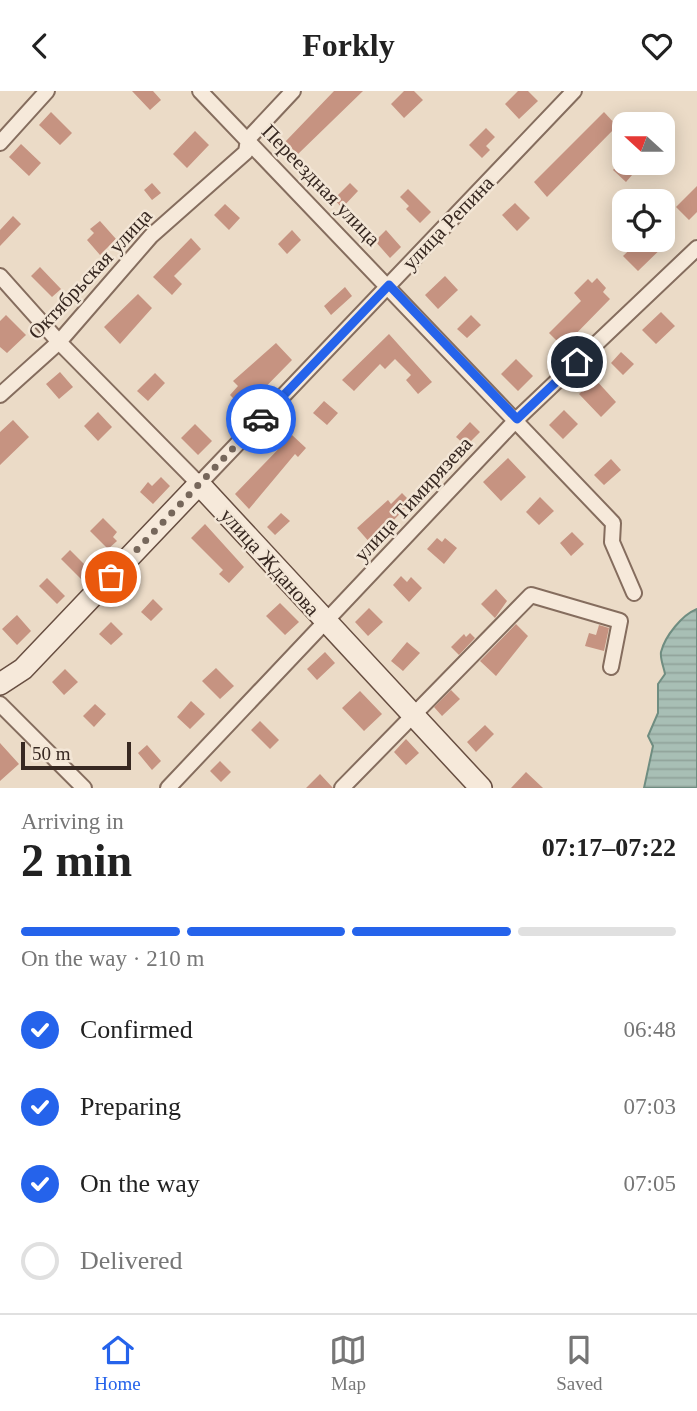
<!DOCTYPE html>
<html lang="en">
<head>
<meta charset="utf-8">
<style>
  :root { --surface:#fff; --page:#f2f2f2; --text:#222; --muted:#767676; --line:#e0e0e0; --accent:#2563eb }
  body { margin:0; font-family:Georgia,serif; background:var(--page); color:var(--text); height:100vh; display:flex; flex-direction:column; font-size:26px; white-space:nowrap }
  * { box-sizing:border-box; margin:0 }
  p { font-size:23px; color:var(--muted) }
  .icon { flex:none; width:38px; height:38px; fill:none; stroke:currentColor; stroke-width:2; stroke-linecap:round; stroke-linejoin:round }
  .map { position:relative; height:697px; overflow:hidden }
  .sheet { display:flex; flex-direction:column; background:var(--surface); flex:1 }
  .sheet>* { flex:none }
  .needle { width:46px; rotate:291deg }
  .tools { position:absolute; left:612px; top:21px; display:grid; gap:14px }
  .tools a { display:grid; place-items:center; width:63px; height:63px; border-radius:14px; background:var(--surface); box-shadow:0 4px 18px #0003; font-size:35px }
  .scale { position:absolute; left:21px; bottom:18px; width:110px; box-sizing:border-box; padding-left:7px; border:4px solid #372821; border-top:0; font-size:19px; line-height:24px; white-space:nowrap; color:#372821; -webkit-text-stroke:5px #f3e6d6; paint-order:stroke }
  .pin { position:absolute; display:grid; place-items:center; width:60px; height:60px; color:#fff; margin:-30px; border:4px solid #fff; border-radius:50%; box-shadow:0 2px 7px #0007 }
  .courier { position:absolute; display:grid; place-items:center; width:70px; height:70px; margin:-35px; border:5px solid #2563eb; border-radius:50%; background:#fff; color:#222; box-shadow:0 2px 9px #0007 }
  .head em { font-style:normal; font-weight:700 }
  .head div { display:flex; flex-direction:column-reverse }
  .head { display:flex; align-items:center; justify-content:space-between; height:119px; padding:0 21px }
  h1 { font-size:46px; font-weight:700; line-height:52px }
  .bar { display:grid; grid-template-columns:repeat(4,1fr); gap:10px 7px; align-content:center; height:84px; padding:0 21px }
  .bar i { height:9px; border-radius:5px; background:var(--line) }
  .bar .active { background:var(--accent) }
  .bar p { grid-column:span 4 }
  ol { padding:0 21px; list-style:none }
  li { display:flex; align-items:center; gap:21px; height:77px }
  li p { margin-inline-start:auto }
  li .icon { padding:7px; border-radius:50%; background:var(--accent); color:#fff; stroke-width:4 }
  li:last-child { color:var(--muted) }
  li i { width:38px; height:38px; border:4px solid var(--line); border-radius:50% }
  header { display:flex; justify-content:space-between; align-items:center; height:91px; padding:0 21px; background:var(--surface); font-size:32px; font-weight:700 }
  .tab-bar { display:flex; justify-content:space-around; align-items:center; height:98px; border-top:2px solid var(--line); background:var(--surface); font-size:19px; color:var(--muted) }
  .tab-bar a { display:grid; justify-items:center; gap:4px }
  .tab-bar .active { color:var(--accent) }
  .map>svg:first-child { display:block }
</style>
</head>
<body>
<header><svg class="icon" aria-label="back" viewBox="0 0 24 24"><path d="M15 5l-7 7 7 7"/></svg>Forkly<svg class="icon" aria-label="heart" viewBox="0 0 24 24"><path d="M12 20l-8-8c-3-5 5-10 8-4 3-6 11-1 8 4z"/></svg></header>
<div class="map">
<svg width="697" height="697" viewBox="0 0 697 697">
  <defs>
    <pattern id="water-rules" width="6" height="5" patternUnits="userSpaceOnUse" patternTransform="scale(1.75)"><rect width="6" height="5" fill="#a8bfb5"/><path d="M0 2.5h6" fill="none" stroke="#91a49b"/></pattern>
  </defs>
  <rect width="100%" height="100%" fill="#ebdbc7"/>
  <path fill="url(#water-rules)" stroke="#6f8d81" stroke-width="2" d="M 697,518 L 697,697 L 644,697 L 653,655 L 648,645 L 658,622 L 658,593 L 665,583 C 664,577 660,568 661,561 C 665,545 682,524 697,518 Z"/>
  <path fill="#c69381" d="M 132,0 L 153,0 L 161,9 L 150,19 Z
    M 334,0 L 363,0 L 298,63 L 285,51 Z
    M 404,0 L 414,0 L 423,9 L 404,27 L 391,13 Z
    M 518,0 L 528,0 L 538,10 L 519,28 L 505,13 Z
    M 51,21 L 72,42 L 60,54 L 39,34 Z
    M 604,21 L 617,35 L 547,106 L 534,91 Z
    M 486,37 L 495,46 L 486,55 L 490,59 L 482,67 L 469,54 Z
    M 195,40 L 209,54 L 187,77 L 173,63 Z
    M 21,53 L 41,72 L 29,85 L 9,66 Z
    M 619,72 L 632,72 L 638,77 L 626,91 L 613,79 Z
    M 152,92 L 161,102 L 152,109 L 144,99 Z
    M 350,92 L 358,100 L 342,117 L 334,108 Z
    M 697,95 L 697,121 L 689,129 L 676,116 Z
    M 408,98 L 431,121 L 420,132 L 406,118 L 409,115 L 400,106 Z
    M 515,112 L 530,127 L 517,140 L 502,124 Z
    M 225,113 L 240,127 L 229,139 L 214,124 Z
    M 13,125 L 21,133 L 0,155 L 0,139 Z
    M 100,130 L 116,148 L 100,164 L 87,149 L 94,142 L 90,138 Z
    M 292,139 L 301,149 L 287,163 L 278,153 Z
    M 386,139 L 401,156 L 390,167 L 375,150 Z
    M 191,147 L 201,158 L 174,185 L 182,193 L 172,204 L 153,186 Z
    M 640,149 L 670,149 L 638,180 L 623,165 Z
    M 40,176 L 61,198 L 52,206 L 31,185 Z
    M 445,185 L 458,199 L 438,218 L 425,204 Z
    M 597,187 L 606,197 L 603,201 L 610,208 L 563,256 L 549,242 L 581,210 L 574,202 L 588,188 L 592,192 Z
    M 345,196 L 352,205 L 331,224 L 324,215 Z
    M 138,203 L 152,217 L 120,253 L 104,236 Z
    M 661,221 L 675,235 L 656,253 L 642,239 Z
    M 6,224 L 26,244 L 7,262 L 0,256 L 0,230 Z
    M 471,224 L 481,234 L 467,247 L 457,238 Z
    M 389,243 L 432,291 L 418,303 L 406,289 L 411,284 L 395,268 L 385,278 L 380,273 L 354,300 L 342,289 Z
    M 276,252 L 292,269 L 244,318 L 230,304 L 238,295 L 233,290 Z
    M 621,261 L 634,273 L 623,284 L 611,272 Z
    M 516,268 L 533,285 L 518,300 L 501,283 Z
    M 60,281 L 73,296 L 59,308 L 46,293 Z
    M 155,282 L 165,292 L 148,310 L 137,300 Z
    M 595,288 L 616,311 L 601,326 L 579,303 Z
    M 324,310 L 338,322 L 327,334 L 313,322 Z
    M 564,319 L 578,333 L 563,348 L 549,334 Z
    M 98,321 L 112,336 L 98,350 L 84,335 Z
    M 13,329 L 29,346 L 0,374 L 0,341 Z
    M 470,331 L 480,341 L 466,355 L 456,346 Z
    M 195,333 L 212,350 L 198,364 L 181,347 Z
    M 292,344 L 306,357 L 298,366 L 295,363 L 249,418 L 235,403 Z
    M 508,367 L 526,386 L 501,410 L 483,391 Z
    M 611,368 L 621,379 L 604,394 L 594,384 Z
    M 161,386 L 170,395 L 153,413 L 140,401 L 148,391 L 152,395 Z
    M 402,402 L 411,411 L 371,453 L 357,437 L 388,409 L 391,413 Z
    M 540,406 L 554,420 L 539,434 L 526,421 Z
    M 281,422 L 290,430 L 275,444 L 267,436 Z
    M 103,427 L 117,441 L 113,446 L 117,450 L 108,458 L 90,440 Z
    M 205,433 L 244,476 L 229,492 L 219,483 L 223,479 L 191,447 Z
    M 572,441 L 584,453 L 571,465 L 560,452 Z
    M 437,447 L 442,451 L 445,447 L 457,457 L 444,473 L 427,458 Z
    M 70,459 L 90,479 L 81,488 L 61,468 Z
    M 401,485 L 407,491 L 411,486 L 422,497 L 409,511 L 393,494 Z
    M 47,487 L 65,505 L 57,513 L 39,495 Z
    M 496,498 L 507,510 L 495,527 L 481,513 Z
    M 153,508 L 163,518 L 151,530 L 141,521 Z
    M 280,512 L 299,531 L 285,544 L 266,525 Z
    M 369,517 L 383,531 L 368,545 L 355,531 Z
    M 17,524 L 31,540 L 17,554 L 2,538 Z
    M 111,531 L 123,543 L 111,554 L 99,543 Z
    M 516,533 L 528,545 L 496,585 L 480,570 Z
    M 599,534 L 609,537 L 604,560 L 585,555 L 589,542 L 596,544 Z
    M 470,542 L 475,547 L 459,564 L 451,556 L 464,543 L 466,546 Z
    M 407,551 L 420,562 L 403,580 L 391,570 Z
    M 325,561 L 335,572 L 317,589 L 307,578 Z
    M 216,577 L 234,595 L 220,608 L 202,590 Z
    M 65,578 L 78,591 L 64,604 L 52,591 Z
    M 451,599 L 460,608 L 442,625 L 434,616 Z
    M 360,600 L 382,623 L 364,640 L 342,617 Z
    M 191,610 L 205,623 L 190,638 L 177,626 Z
    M 95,613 L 106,623 L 94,636 L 83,625 Z
    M 260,630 L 279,649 L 270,658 L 251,639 Z
    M 485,634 L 494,643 L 476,661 L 467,651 Z
    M 406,648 L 419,662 L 406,674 L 394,661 Z
    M 0,652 L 19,673 L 0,690 Z
    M 147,654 L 161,670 L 152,679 L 138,662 Z
    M 220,670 L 231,681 L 221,691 L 210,680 Z
    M 526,681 L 543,697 L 511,697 Z
    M 320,683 L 333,697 L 306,697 Z"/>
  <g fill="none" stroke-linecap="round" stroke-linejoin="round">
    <defs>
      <path id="street" d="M 200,0 L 613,432 L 612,451 L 634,502
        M 0,52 L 47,0
        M 0,185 L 59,251 L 199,393 L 574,0
        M 0,304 L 59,251 L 151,145 L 246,61 L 248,48 L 293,0
        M 0,613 L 84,697
        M 168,697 L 517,328 L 697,157
        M 342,697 L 531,504 L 620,530 L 611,576"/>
      <path id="secondary" d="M 0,593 L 23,578 L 199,393 L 481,697"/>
    </defs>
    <use href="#street" stroke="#856d5e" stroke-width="18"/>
    <use href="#secondary" stroke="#674e41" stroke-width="24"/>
    <use href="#street" stroke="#f6e9da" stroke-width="14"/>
    <use href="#secondary" stroke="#f6e9da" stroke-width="21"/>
  </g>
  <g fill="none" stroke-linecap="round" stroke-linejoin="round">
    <path stroke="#76675b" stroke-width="7" stroke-dasharray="0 12.6" d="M 111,486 L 261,328"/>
    <path stroke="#2563eb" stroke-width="9" d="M 261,328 L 389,194 L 517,328 L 577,271"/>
  </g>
  <g text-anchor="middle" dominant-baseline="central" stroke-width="5" stroke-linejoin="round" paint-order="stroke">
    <g font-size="21" fill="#372821" stroke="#f3e6d6">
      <text transform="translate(321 94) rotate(46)">Переездная улица</text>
      <text transform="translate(448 132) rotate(-46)">улица Репина</text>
      <text transform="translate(90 183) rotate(-47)">Октябрьская улица</text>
      <text transform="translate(413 408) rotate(-47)">улица Тимирязева</text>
      <text transform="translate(270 471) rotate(48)">улица Жданова</text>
    </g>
  </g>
</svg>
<div class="tools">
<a><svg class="needle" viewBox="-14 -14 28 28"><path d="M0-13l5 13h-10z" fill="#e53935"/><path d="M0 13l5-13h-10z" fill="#767676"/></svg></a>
<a><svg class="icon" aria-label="locate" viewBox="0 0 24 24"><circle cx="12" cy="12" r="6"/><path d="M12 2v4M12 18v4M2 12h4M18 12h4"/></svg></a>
</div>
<div class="scale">50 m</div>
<div class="pin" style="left:111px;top:486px;background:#ea580c"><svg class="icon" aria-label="bag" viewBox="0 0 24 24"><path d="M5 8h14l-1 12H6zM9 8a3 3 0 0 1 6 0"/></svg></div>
<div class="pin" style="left:577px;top:271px;background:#1f2937"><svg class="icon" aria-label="home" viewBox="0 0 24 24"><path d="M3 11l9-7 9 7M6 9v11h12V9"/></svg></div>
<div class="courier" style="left:261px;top:328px"><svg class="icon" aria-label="car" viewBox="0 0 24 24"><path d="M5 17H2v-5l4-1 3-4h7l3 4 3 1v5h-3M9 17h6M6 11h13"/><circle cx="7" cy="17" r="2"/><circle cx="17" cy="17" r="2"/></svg></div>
</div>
<section class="sheet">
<div class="head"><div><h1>2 min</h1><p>Arriving in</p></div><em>07:17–07:22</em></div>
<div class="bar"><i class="active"></i><i class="active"></i><i class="active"></i><i></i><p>On the way · 210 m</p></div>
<ol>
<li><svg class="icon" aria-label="check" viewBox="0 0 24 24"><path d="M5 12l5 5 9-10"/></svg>Confirmed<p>06:48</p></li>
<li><svg class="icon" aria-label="check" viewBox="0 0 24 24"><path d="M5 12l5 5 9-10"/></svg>Preparing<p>07:03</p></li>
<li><svg class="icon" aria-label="check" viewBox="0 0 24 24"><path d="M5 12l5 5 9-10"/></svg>On the way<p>07:05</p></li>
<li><i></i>Delivered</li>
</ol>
</section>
<nav class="tab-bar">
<a class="active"><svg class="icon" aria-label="home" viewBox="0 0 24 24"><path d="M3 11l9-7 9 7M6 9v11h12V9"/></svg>Home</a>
<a><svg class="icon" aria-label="map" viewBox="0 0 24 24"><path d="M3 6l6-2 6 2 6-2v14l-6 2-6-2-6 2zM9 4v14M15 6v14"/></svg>Map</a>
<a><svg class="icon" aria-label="saved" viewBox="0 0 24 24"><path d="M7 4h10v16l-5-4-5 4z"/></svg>Saved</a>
</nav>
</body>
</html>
